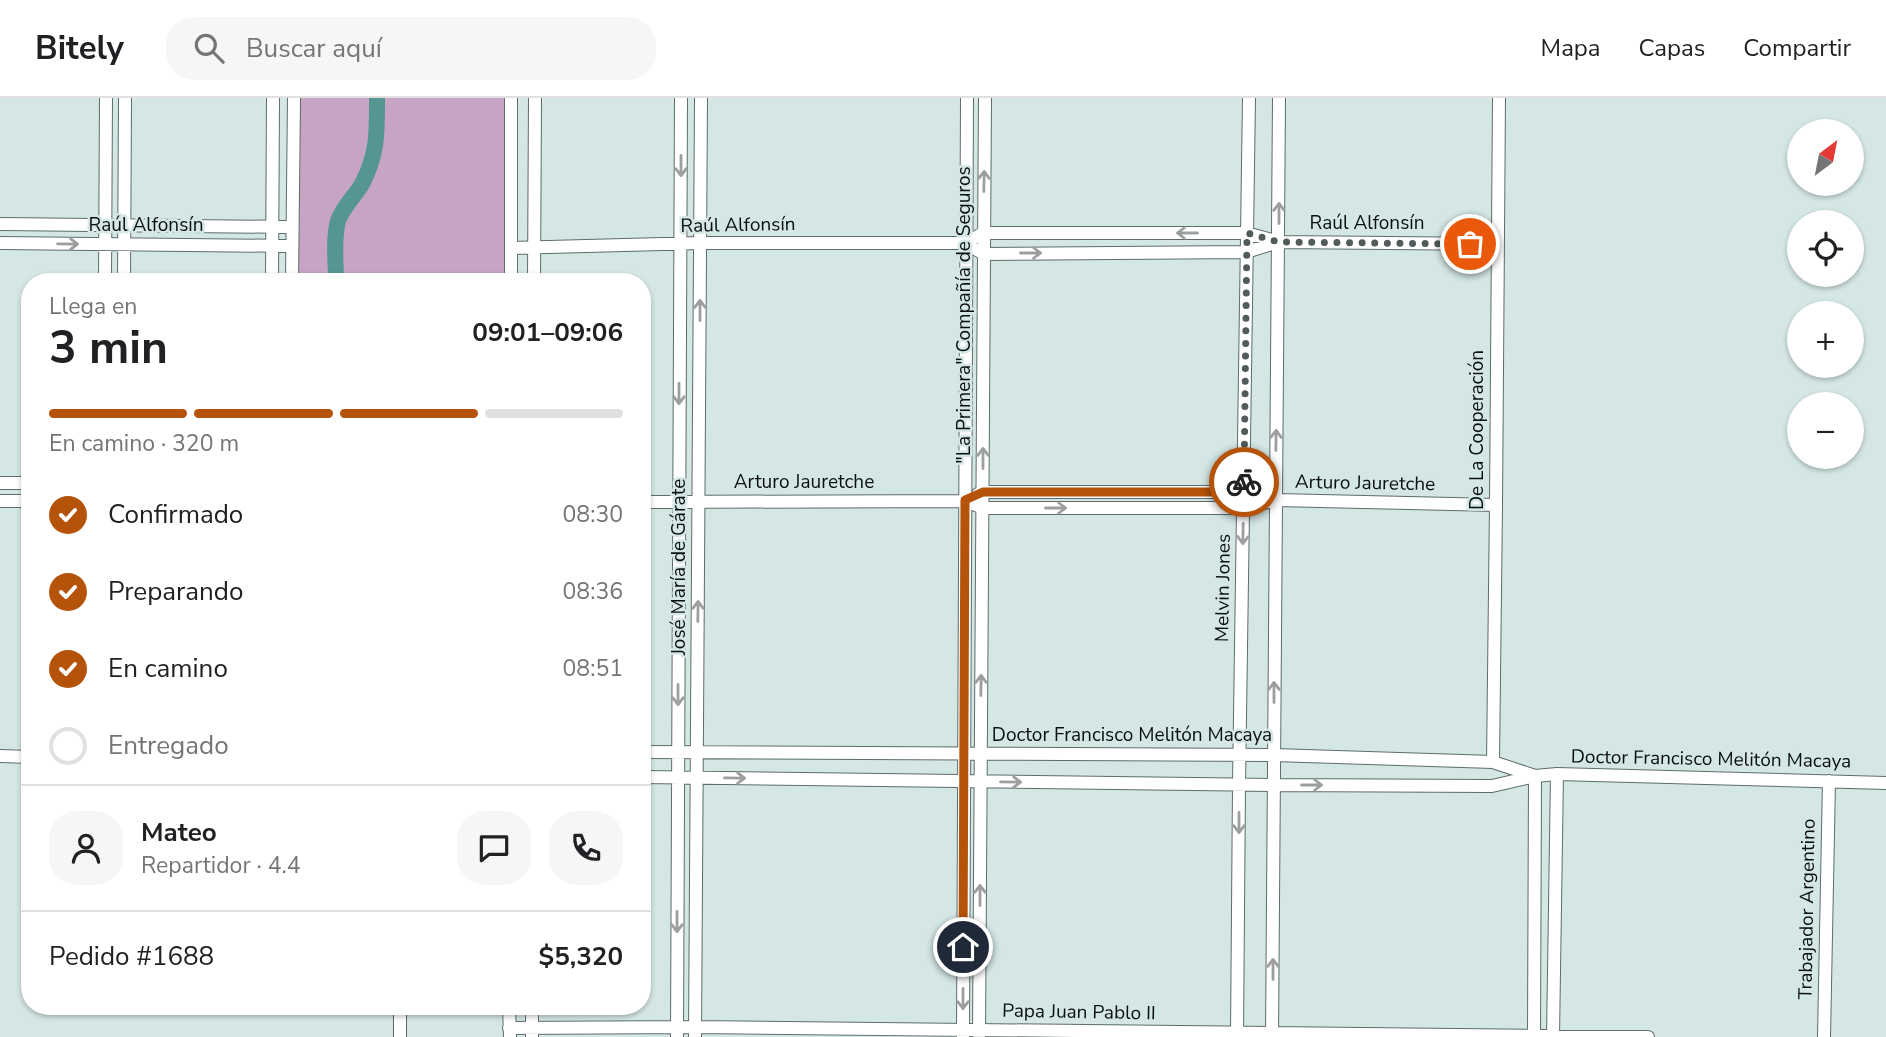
<!DOCTYPE html>
<html lang="es">
<head>
<meta charset="utf-8">
<style>
  :root { --surface:#fff; --page:#f6f6f6; --text:#202124; --muted:#757577; --line:#e0e0e0; --accent:#b45309 }
  body { margin:0; font-family:"Nunito Sans",sans-serif; background:var(--page); color:var(--text); height:100vh; display:flex; flex-direction:column; font-size:26px; white-space:nowrap }
  * { box-sizing:border-box; margin:0 }
  p { font-size:23px; color:var(--muted) }
  .icon { flex:none; width:38px; height:38px; fill:none; stroke:currentColor; stroke-width:2; stroke-linecap:round; stroke-linejoin:round }
  .map { position:relative; flex:1; overflow:hidden }
  .side { position:absolute; left:21px; top:175px; width:630px; height:742px; display:flex; flex-direction:column; background:var(--surface); border-radius:28px; box-shadow:0 2px 5px #0004 }
  .side>* { flex:none }
  .needle { width:46px; rotate:32deg }
  .controls { position:absolute; left:1787px; top:21px; display:grid; gap:14px }
  .controls a { display:grid; place-items:center; width:77px; height:77px; border-radius:50%; background:var(--surface); box-shadow:0 2px 5px #0004; font-size:35px }
  .pin { position:absolute; display:grid; place-items:center; width:60px; height:60px; color:#fff; margin:-30px; border:4px solid #fff; border-radius:50%; box-shadow:0 2px 7px #0007 }
  .courier { position:absolute; display:grid; place-items:center; width:70px; height:70px; margin:-35px; border:5px solid #b45309; border-radius:50%; background:#fff; color:#222; box-shadow:0 2px 9px #0007 }
  .summary em { font-style:normal; font-weight:700 }
  .summary div { display:flex; flex-direction:column-reverse }
  .summary { display:flex; align-items:center; justify-content:space-between; height:119px; padding:0 28px }
  h1 { font-size:46px; font-weight:700; line-height:52px }
  .bar { display:grid; grid-template-columns:repeat(4,1fr); gap:10px 7px; align-content:center; height:84px; padding:0 28px }
  .bar i { height:9px; border-radius:5px; background:var(--line) }
  .bar .selected { background:var(--accent) }
  .bar p { grid-column:span 4 }
  .line { display:flex; align-items:center; gap:18px; padding:0 28px; border-top:2px solid var(--line) }
  .line div { flex:1 }
  .round { display:grid; place-items:center; flex:none; width:74px; height:74px; border-radius:28px; background:var(--page) }
  ol { padding:0 28px; list-style:none }
  li { display:flex; align-items:center; gap:21px; height:77px }
  li p { margin-inline-start:auto }
  li .icon { padding:7px; border-radius:50%; background:var(--accent); color:#fff; stroke-width:4 }
  li:last-child { color:var(--muted) }
  li i { width:38px; height:38px; border:4px solid var(--line); border-radius:50% }
  header { display:flex; align-items:center; gap:42px; box-sizing:border-box; height:98px; padding:0 35px; background:var(--surface); border-bottom:2px solid var(--line) }
  header strong { font-size:33px }
  nav { display:flex; gap:38px; margin-inline-start:auto; font-size:24px }
  .search { width:490px; height:63px; background:var(--page); display:flex; align-items:center; gap:18px; box-sizing:border-box; padding:0 24px; border-radius:28px; color:var(--muted); font-size:26px }
  .map>svg:first-child { display:block }
</style>
</head>
<body>
<header>
<strong>Bitely</strong>
<div class="search"><svg class="icon" aria-label="search" viewBox="0 0 24 24"><circle cx="10" cy="10" r="6"/><path d="M15 15l6 6"/></svg>Buscar aquí</div>
<nav><a>Mapa</a><a>Capas</a><a>Compartir</a></nav>
</header>
<div class="map">
<svg width="1886" height="939" viewBox="0 0 1886 939">
  <rect width="100%" height="100%" fill="#d4e7e5"/>
  <path fill="#c7a4c4" d="M 298,0 L 506,0 L 506,184 L 297,184 Z"/>
  <g fill="none" stroke-linecap="round" stroke-linejoin="round">
    <path stroke="#559690" stroke-width="16" d="M 336,184 C 336,164 333,142 338,123 C 342,110 355,98 362,86 C 378,56 377,33 377,0"/>
    <defs>
      <path id="minor" d="M 511,0 L 511,184
        M 0,126 L 292,129
        M 0,145 L 292,148
        M 511,150 L 700,145 L 966,145 L 983,135 L 1246,135 L 1279,144 L 1498,146
        M 977,152 L 984,156 L 1246,154 L 1278,144
        M 105,184 L 106,0
        M 124,184 L 125,0
        M 272,184 L 273,0
        M 292,184 L 294,0
        M 534,184 L 535,0
        M 0,385 L 30,385
        M 978,396 L 983,394 L 1244,394 L 1276,402 L 1496,407
        M 0,403 L 30,403
        M 642,404 L 965,403 L 983,410 L 1244,410 L 1276,402
        M 642,654 L 1274,657 L 1493,664 L 1535,678
        M 0,658 L 30,659
        M 1493,664 L 1496,407 L 1499,0
        M 642,679 L 1273,687 L 1492,688 L 1535,678 L 1557,676 L 1886,685
        M 400,908 L 400,939
        M 509,908 L 510,939
        M 509,930 L 695,929 L 1648,939
        M 963,938 L 967,0
        M 979,938 L 985,0
        M 532,939 L 532,908
        M 677,939 L 681,0
        M 695,939 L 701,0
        M 1237,939 L 1239,687 L 1249,0
        M 1272,939 L 1279,0
        M 1534,939 L 1535,678
        M 1553,939 L 1557,676
        M 1824,939 L 1829,683"/>
    </defs>
    <use href="#minor" stroke="#5c6d6b" stroke-width="14"/>
    <use href="#minor" stroke="#fff" stroke-width="12"/>
  </g>
  <defs><path id="oneway-shaft" d="M-6 0H5M1.5-3L5.5 0L1.5 3" fill="none" stroke-width="1.6" stroke-linecap="round" stroke-linejoin="round" transform="scale(1.75)"/></defs>
  <g stroke="#9d9f9f">
    <use href="#oneway-shaft" transform="translate(681 68) rotate(90)"/>
    <use href="#oneway-shaft" transform="translate(984 83) rotate(-89)"/>
    <use href="#oneway-shaft" transform="translate(1279 115) rotate(-90)"/>
    <use href="#oneway-shaft" transform="translate(1187 135) rotate(180)"/>
    <use href="#oneway-shaft" transform="translate(68 146) rotate(1)"/>
    <use href="#oneway-shaft" transform="translate(1031 155)"/>
    <use href="#oneway-shaft" transform="translate(700 212) rotate(-90)"/>
    <use href="#oneway-shaft" transform="translate(679 296) rotate(90)"/>
    <use href="#oneway-shaft" transform="translate(1276 342) rotate(-89)"/>
    <use href="#oneway-shaft" transform="translate(983 360) rotate(-90)"/>
    <use href="#oneway-shaft" transform="translate(1056 410)"/>
    <use href="#oneway-shaft" transform="translate(1243 436) rotate(91)"/>
    <use href="#oneway-shaft" transform="translate(698 513) rotate(-89)"/>
    <use href="#oneway-shaft" transform="translate(981 587) rotate(-89)"/>
    <use href="#oneway-shaft" transform="translate(1274 594) rotate(-90)"/>
    <use href="#oneway-shaft" transform="translate(678 597) rotate(90)"/>
    <use href="#oneway-shaft" transform="translate(735 680) rotate(1)"/>
    <use href="#oneway-shaft" transform="translate(1011 684) rotate(1)"/>
    <use href="#oneway-shaft" transform="translate(1312 687)"/>
    <use href="#oneway-shaft" transform="translate(1239 725) rotate(90)"/>
    <use href="#oneway-shaft" transform="translate(980 797) rotate(-90)"/>
    <use href="#oneway-shaft" transform="translate(677 824) rotate(90)"/>
    <use href="#oneway-shaft" transform="translate(1273 871) rotate(-90)"/>
    <use href="#oneway-shaft" transform="translate(963 901) rotate(90)"/>
  </g>
  <g fill="none" stroke-linecap="round" stroke-linejoin="round">
    <path stroke="#515b5b" stroke-width="7" stroke-dasharray="0 12.6" d="M 1244,384 L 1247,135 L 1279,144 L 1470,146"/>
    <path stroke="#b45309" stroke-width="9" d="M 963,849 L 965,402 L 983,394 L 1244,394 L 1244,384"/>
  </g>
  <g text-anchor="middle" dominant-baseline="central" stroke-width="5" stroke-linejoin="round" paint-order="stroke">
    <g font-size="19" fill="#0a1010" stroke="#d4e7e5">
      <text x="1367" y="125">Raúl Alfonsín</text>
      <text x="146" y="127">Raúl Alfonsín</text>
      <text transform="translate(738 127) rotate(-1)">Raúl Alfonsín</text>
      <text transform="translate(964 217) rotate(-90)">"La Primera" Compañía de Seguros</text>
      <text transform="translate(1477 332) rotate(-90)">De La Cooperación</text>
      <text x="804" y="384">Arturo Jauretche</text>
      <text transform="translate(1365 385) rotate(1)">Arturo Jauretche</text>
      <text transform="translate(679 469) rotate(-90)">José María de Gárate</text>
      <text transform="translate(1223 490) rotate(-89)">Melvin Jones</text>
      <text x="1132" y="637">Doctor Francisco Melitón Macaya</text>
      <text transform="translate(1711 661) rotate(1)">Doctor Francisco Melitón Macaya</text>
      <text transform="translate(1807 811) rotate(-89)">Trabajador Argentino</text>
      <text transform="translate(1079 914) rotate(1)">Papa Juan Pablo II</text>
    </g>
  </g>
</svg>
<div class="controls">
<a><svg class="needle" viewBox="-14 -14 28 28"><path d="M0-13l5 13h-10z" fill="#e53935"/><path d="M0 13l5-13h-10z" fill="#757577"/></svg></a>
<a><svg class="icon" aria-label="locate" viewBox="0 0 24 24"><circle cx="12" cy="12" r="6"/><path d="M12 2v4M12 18v4M2 12h4M18 12h4"/></svg></a>
<a>+</a>
<a>−</a>
</div>
<div class="pin" style="left:1470px;top:146px;background:#ea580c"><svg class="icon" aria-label="bag" viewBox="0 0 24 24"><path d="M5 8h14l-1 12H6zM9 8a3 3 0 0 1 6 0"/></svg></div>
<div class="pin" style="left:963px;top:849px;background:#1f2937"><svg class="icon" aria-label="home" viewBox="0 0 24 24"><path d="M3 11l9-7 9 7M6 9v11h12V9"/></svg></div>
<div class="courier" style="left:1244px;top:384px"><svg class="icon" aria-label="bike" viewBox="0 0 24 24"><circle cx="6" cy="16" r="4"/><circle cx="18" cy="16" r="4"/><path d="M6 16l4-8h5l3 8M10 8l3 8H6M13 5h3"/></svg></div>
<section class="side">
<div class="summary"><div><h1>3 min</h1><p>Llega en</p></div><em>09:01–09:06</em></div>
<div class="bar"><i class="selected"></i><i class="selected"></i><i class="selected"></i><i></i><p>En camino · 320 m</p></div>
<ol>
<li><svg class="icon" aria-label="check" viewBox="0 0 24 24"><path d="M5 12l5 5 9-10"/></svg>Confirmado<p>08:30</p></li>
<li><svg class="icon" aria-label="check" viewBox="0 0 24 24"><path d="M5 12l5 5 9-10"/></svg>Preparando<p>08:36</p></li>
<li><svg class="icon" aria-label="check" viewBox="0 0 24 24"><path d="M5 12l5 5 9-10"/></svg>En camino<p>08:51</p></li>
<li><i></i>Entregado</li>
</ol>
<div class="line" style="height:126px"><a class="round"><svg class="icon" aria-label="person" viewBox="0 0 24 24"><circle cx="12" cy="8" r="4"/><path d="M4 21q1-7 8-7t8 7"/></svg></a><div><b>Mateo</b><p>Repartidor · 4.4</p></div><a class="round"><svg class="icon" aria-label="chat" viewBox="0 0 24 24"><path d="M4 5h16v11H9l-5 4z"/></svg></a><a class="round"><svg class="icon" aria-label="phone" viewBox="0 0 24 24"><path d="M5 4h4l2 5-3 2q2 4 5 5l2-3 5 2v4C11 20 4 13 5 4z"/></svg></a></div>
<div class="line" style="height:91px"><div>Pedido #1688</div><b>$5,320</b></div>
</section>
</div>
</body>
</html>
